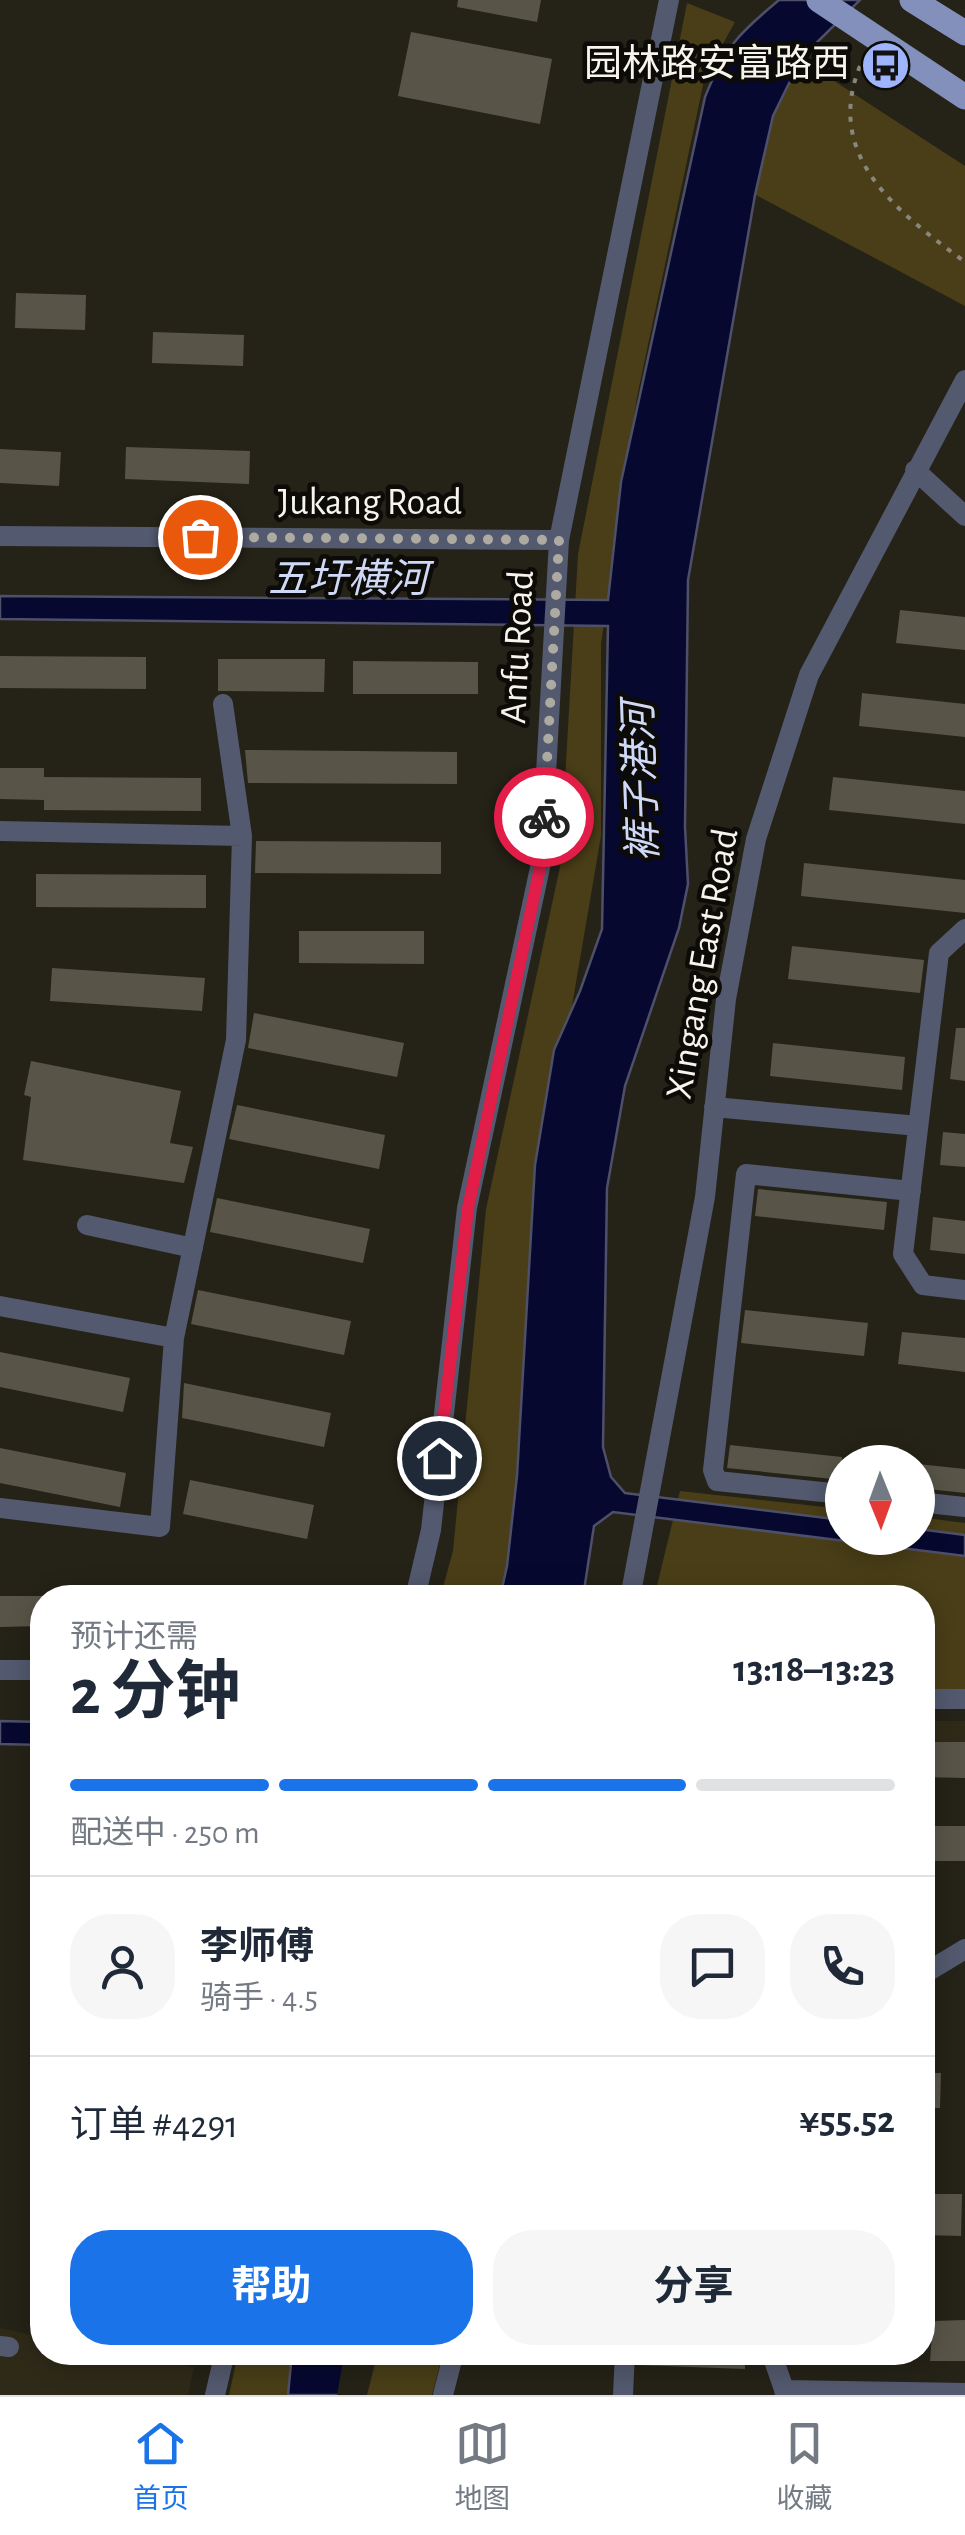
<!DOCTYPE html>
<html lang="zh">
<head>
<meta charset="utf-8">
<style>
  :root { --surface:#fff; --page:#f6f6f7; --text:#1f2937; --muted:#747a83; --line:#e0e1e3; --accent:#1a73e8 }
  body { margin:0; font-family:"Alegreya Sans","Noto Sans SC",sans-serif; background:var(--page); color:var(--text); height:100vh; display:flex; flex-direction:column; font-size:38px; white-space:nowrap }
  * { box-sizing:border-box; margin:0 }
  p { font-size:32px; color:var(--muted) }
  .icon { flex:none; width:55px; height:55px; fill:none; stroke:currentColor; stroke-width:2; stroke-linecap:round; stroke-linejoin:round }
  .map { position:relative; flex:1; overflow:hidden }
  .details { position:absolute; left:30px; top:1585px; width:905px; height:780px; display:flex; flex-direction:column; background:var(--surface); border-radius:40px; box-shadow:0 5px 25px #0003 }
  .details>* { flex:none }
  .needle { width:65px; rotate:179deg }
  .fabs { position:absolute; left:825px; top:1445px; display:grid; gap:20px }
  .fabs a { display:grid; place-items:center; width:110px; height:110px; border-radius:50%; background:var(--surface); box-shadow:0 5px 25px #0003; font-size:50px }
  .pin { position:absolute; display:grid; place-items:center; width:85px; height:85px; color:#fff; margin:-42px; border:5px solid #fff; border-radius:50%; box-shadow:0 2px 10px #0007 }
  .courier { position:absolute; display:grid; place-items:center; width:100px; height:100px; margin:-50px; border:8px solid #e11d48; border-radius:50%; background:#fff; color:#222; box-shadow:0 2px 12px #0007 }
  .headline em { font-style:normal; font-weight:700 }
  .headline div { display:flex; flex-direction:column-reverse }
  .headline { display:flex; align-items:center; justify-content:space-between; height:170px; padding:0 40px }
  h1 { font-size:65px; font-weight:700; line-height:75px }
  .bar { display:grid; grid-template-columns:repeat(4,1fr); gap:15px 10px; align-content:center; height:120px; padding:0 40px }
  .bar i { height:12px; border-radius:8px; background:var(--line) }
  .bar .on { background:var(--accent) }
  .bar p { grid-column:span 4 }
  .line { display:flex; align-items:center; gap:25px; padding:0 40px; border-top:2px solid var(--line) }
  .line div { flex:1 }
  .round { display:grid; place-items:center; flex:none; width:105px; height:105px; border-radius:40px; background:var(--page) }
  .primary-button { display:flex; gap:20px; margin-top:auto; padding:20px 40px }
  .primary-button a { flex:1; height:115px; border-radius:40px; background:var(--accent); color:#fff; font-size:40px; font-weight:700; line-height:115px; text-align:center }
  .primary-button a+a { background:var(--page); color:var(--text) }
  .dock { display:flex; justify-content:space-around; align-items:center; height:140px; border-top:2px solid var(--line); background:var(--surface); font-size:28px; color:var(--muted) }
  .dock a { display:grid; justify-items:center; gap:5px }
  .dock .on { color:var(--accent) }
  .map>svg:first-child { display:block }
</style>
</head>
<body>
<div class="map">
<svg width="965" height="2395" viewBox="0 0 965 2395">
  <rect width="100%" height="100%" fill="#252217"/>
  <path fill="#2f2a18" d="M 923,1721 L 965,1721 L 965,1742 L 923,1742 Z
    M 0,2328 L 42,2337 L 42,2352 L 120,2353 L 194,2367 L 188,2395 L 0,2395 Z"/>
  <path fill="#493e17" d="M 687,3 L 735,22 L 705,76 L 637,397 L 601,644 L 601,836 L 556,1100 L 510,1597 L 440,1598 L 453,1551 L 486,1209 L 560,867 L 578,554 Z
    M 805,62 L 965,166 L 965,306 L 739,186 L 759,107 Z
    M 680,1491 L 842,1509 L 842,1538 L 918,1538 L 918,1517 L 965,1523 L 965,1694 L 923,1694 L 922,1598 L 654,1598 Z
    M 238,2353 L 292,2353 L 288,2395 L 229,2395 Z
    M 344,2353 L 443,2353 L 432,2395 L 337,2395 Z"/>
  <path fill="#060830" stroke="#4e4f68" stroke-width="2.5" d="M 779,0 L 860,0 L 805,54 L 796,69 L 773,116 L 755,195 L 688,580 L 685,827 L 688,884 L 679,928 L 625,1086 L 607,1188 L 603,1447 L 611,1477 L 625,1493 L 842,1520 L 842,1538 L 918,1538 L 918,1529 L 965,1535 L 965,1556 L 613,1512 L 594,1526 L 583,1597 L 500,1597 L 507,1566 L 517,1476 L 535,1165 L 554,1050 L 580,991 L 602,929 L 608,626 L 0,619 L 0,596 L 608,600 L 621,482 L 705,97 C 725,47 738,34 779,0 Z
    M 0,1721 L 42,1722 L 42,1745 L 0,1744 Z
    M 292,2353 L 373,2353 L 362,2395 L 288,2395 Z"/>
  <path fill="#252217" d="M 378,2352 L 367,2395 L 337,2395 L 343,2361 L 329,2358 L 329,2353 Z"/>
  <path fill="#585448" d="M 458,0 L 541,0 L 537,22 L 457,7 Z
    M 411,32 L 552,59 L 540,124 L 398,96 Z
    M 16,293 L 86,295 L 85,330 L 15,328 Z
    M 153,332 L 244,335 L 243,366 L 152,363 Z
    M 126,447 L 250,451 L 249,484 L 125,479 Z
    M 0,449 L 61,452 L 59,486 L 0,483 Z
    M 900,610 L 965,617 L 965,650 L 896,643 Z
    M 0,656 L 146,657 L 146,689 L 0,688 Z
    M 218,659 L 325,659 L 324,692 L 218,691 Z
    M 353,661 L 478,662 L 478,694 L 353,694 Z
    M 862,693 L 965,704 L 965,737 L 859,726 Z
    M 245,750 L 457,752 L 457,784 L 248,783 Z
    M 0,768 L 44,768 L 44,777 L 201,778 L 201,811 L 44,810 L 44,800 L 0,799 Z
    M 833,777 L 965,791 L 965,824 L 829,810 Z
    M 256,841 L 441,842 L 441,874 L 255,873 Z
    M 804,863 L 965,880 L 965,913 L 801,896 Z
    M 36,874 L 206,875 L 206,908 L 36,907 Z
    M 299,931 L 424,931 L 424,964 L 299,963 Z
    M 792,946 L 924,960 L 920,993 L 788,979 Z
    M 52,968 L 205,978 L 202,1011 L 50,1001 Z
    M 254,1013 L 404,1043 L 397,1077 L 248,1048 Z
    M 956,1028 L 965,1028 L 965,1081 L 950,1079 Z
    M 773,1043 L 905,1057 L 902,1090 L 770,1076 Z
    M 31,1061 L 181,1091 L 170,1143 L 193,1147 L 184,1183 L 23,1160 L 31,1097 L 24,1095 Z
    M 237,1105 L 385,1135 L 379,1169 L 229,1139 Z
    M 943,1132 L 965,1134 L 965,1167 L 940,1165 Z
    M 758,1189 L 887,1202 L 884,1230 L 755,1216 Z
    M 217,1198 L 370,1229 L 363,1263 L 210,1232 Z
    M 933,1217 L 965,1221 L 965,1254 L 930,1250 Z
    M 198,1290 L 351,1321 L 344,1355 L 191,1324 Z
    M 745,1310 L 868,1323 L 864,1356 L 741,1343 Z
    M 902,1332 L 965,1338 L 965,1372 L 898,1364 Z
    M 0,1352 L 130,1378 L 123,1412 L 0,1387 Z
    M 184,1383 L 331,1413 L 324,1447 L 182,1418 Z
    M 730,1445 L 842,1457 L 842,1480 L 727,1468 Z
    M 0,1448 L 126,1473 L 120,1507 L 0,1483 Z
    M 918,1464 L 965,1469 L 965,1493 L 918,1488 Z
    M 190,1480 L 314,1505 L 307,1539 L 183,1514 Z
    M 0,1596 L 42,1596 L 42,1626 L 0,1627 Z
    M 922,1742 L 965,1742 L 965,1778 L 922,1777 Z
    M 922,1826 L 965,1826 L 965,1861 L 922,1861 Z
    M 922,2073 L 941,2073 L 940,2108 L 922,2108 Z
    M 922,2194 L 962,2194 L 961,2236 L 922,2235 Z
    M 965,2320 L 965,2361 L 930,2361 L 933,2321 Z
    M 639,2352 L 745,2352 L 745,2369 L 638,2365 Z"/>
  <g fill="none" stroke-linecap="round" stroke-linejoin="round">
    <path stroke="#89867d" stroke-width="4" stroke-dasharray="5 8" stroke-linecap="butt" d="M 860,66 C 823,157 899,213 965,262"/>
    <path stroke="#53596e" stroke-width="20" d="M 915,470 L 965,516
      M 0,536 L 559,540
      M 0,831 L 242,836
      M 965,929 L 939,953 L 903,1254 L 923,1285 L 965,1290
      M 714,1107 L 918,1126
      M 87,1225 L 193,1248
      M 0,1306 L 174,1338
      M 842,1494 L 717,1481 L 713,1470 L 746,1174 L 911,1191
      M 918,1502 L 965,1507
      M 0,1508 L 160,1527 L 174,1338 L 236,1040 L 242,836 L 223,704
      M 415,1598 L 431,1530 L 467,1208 L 541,863 L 559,540 L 669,0
      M 630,1598 L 705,1197 L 726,999 L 756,839 L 809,675 L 965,380
      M 0,1670 L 42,1670
      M 922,1699 L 965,1699
      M 922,1975 L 965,1949
      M 0,2346 L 9,2347
      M 771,2352 L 786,2395
      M 784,2390 L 965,2393
      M 215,2395 L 225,2352
      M 443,2395 L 454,2352
      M 623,2395 L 625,2352"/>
    <path stroke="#8390bb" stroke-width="25" d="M 819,0 L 965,97
      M 912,0 L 965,33"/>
  </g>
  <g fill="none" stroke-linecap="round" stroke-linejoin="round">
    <path stroke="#adaaa1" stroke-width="10" stroke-dasharray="0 18" d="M 200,537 L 559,540 L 544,817"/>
    <path stroke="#e11d48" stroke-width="12" d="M 439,1458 L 468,1208 L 541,863 L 544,817"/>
  </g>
  <defs>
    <symbol id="bus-disc" viewBox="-11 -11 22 22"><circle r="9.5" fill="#9eb4fd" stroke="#0d0b07"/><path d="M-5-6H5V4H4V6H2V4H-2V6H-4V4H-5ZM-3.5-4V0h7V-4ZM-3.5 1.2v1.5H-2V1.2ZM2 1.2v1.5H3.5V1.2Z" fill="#111"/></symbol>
  </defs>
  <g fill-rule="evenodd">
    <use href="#bus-disc" x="858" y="38" width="55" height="55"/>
  </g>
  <g text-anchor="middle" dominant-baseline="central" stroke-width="9" stroke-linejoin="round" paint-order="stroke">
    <g font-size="38" fill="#f6f4ec" stroke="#0d0b07" text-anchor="end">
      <text x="850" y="65">园林路安富路西</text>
    </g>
    <g font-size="38" fill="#f6f4ec" stroke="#0d0b07">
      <text x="370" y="503">Jukang Road</text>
      <text transform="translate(518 647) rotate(-87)">Anfu Road</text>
      <text transform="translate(703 964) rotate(-80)">Xingang East Road</text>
    </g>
    <g font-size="40" font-style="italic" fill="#cfd8f7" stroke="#0d0b07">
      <text x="348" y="580">五圩横河</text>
      <text transform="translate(642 782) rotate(-92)">裤子港河</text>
    </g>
  </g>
</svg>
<div class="fabs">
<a><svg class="needle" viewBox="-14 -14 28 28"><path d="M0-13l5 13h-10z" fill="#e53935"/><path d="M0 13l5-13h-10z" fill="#747a83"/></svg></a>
</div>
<div class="pin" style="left:200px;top:537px;background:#ea580c"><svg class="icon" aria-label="bag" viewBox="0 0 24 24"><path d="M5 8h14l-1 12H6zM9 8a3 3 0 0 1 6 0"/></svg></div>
<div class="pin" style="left:439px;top:1458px;background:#1f2937"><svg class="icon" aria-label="home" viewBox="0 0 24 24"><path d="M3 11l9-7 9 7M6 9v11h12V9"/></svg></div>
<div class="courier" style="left:544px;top:817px"><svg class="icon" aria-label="bike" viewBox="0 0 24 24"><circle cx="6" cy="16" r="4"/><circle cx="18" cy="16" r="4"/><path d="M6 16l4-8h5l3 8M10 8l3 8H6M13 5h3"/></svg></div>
<section class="details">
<div class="headline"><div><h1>2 分钟</h1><p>预计还需</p></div><em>13:18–13:23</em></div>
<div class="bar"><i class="on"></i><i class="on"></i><i class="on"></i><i></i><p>配送中 · 250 m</p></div>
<div class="line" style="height:180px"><a class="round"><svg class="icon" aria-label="person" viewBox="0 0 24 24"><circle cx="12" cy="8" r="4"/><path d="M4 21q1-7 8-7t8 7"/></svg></a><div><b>李师傅</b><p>骑手 · 4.5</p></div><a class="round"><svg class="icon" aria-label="chat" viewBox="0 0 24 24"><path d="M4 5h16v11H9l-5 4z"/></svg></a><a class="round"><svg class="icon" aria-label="phone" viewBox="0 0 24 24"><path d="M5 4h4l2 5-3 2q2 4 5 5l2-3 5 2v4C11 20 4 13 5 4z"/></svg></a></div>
<div class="line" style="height:130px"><div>订单 #4291</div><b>¥55.52</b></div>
<div class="primary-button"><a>帮助</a><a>分享</a></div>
</section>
</div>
<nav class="dock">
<a class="on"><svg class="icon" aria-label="home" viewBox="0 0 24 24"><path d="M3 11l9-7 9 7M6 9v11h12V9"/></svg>首页</a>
<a><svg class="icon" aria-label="map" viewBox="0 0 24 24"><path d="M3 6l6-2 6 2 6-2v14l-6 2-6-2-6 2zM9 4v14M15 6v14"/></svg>地图</a>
<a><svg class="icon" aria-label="saved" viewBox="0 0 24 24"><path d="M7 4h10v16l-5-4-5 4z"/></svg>收藏</a>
</nav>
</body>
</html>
